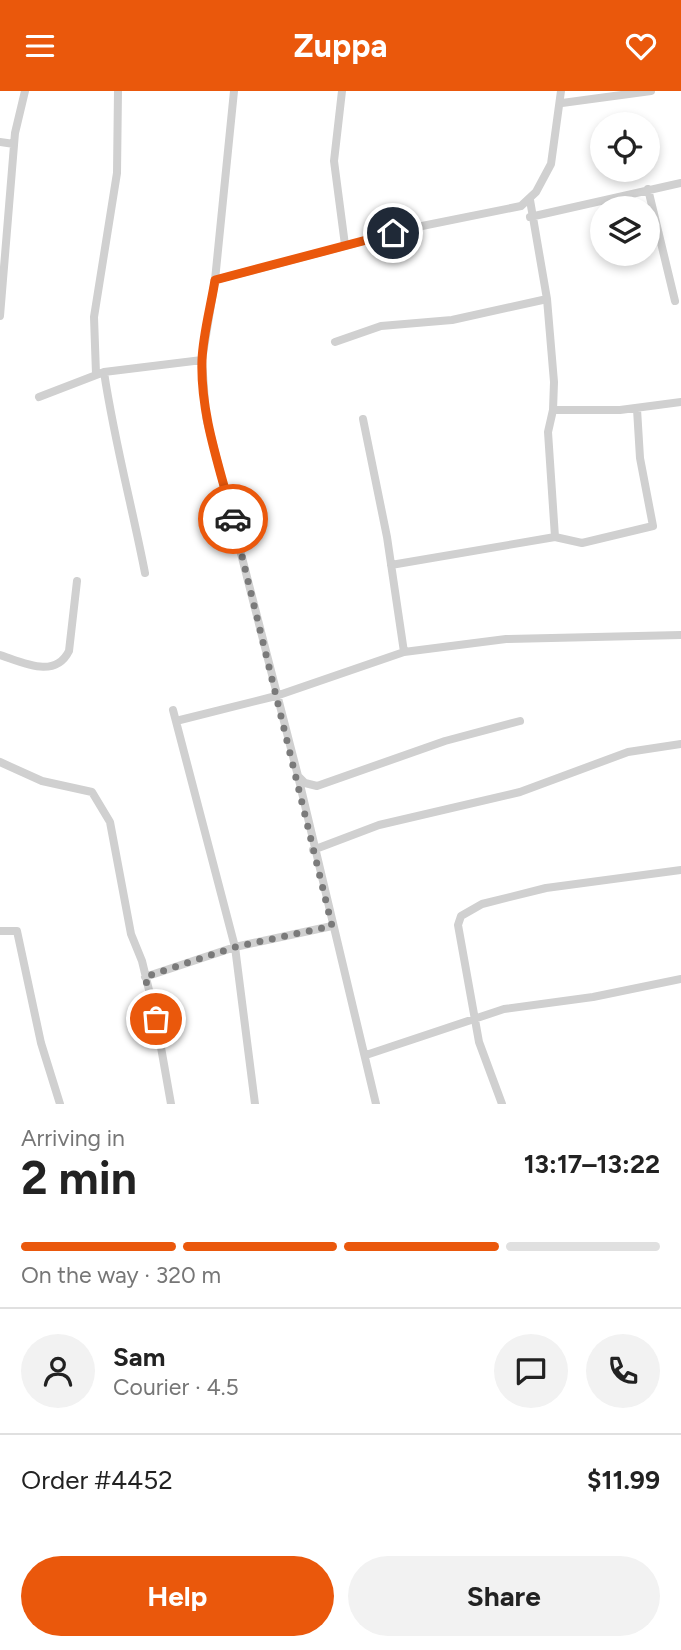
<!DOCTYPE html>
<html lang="en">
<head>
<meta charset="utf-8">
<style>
  :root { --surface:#fff; --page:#f2f2f2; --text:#222; --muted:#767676; --line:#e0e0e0; --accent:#ea580c }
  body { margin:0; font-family:Figtree,sans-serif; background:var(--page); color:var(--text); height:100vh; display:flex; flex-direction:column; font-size:26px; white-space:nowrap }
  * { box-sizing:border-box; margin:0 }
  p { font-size:23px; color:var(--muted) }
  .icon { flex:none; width:38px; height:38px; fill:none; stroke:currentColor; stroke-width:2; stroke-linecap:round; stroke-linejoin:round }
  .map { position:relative; height:1013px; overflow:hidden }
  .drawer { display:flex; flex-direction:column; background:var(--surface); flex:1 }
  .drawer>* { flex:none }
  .controls { position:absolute; left:590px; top:21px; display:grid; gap:14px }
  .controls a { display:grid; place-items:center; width:70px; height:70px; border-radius:50%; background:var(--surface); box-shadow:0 4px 10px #0003; font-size:35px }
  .pin { position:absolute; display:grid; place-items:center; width:60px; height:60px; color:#fff; margin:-30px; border:4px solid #fff; border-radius:50%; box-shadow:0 2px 7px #0007 }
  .courier { position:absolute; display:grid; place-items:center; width:70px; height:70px; margin:-35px; border:5px solid #ea580c; border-radius:50%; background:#fff; color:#222; box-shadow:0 2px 9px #0007 }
  .overview em { font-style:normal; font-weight:700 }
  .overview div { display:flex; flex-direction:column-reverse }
  .overview { display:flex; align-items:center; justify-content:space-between; height:119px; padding:0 21px }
  h1 { font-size:46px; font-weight:700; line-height:52px }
  .bar { display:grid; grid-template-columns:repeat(4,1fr); gap:10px 7px; align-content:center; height:84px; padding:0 21px }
  .bar i { height:9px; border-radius:5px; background:var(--line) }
  .bar .selected { background:var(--accent) }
  .bar p { grid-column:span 4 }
  .line { display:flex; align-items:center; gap:18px; padding:0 21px; border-top:2px solid var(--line) }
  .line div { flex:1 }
  .round { display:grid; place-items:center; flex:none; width:74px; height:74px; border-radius:37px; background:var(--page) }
  .button { display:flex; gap:14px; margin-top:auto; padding:14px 21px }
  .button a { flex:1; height:80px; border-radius:42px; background:var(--accent); color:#fff; font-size:28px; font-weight:700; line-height:80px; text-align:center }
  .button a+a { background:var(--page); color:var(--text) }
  header { display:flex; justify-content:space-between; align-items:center; height:91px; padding:0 21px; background:var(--accent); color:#fff; font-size:32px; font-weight:700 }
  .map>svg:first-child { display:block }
</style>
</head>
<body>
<header><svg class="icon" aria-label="menu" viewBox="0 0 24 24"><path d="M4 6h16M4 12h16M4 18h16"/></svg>Zuppa<svg class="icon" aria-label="heart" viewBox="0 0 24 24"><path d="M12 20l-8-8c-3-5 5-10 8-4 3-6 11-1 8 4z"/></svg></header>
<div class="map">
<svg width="681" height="1013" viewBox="0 0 681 1013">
  <rect width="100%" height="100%" fill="#fff"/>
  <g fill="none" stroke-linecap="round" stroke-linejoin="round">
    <path stroke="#d0d0d0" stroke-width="8" d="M 234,0 L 215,189 L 202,269 L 206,326 L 298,685 L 376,1013
      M 342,0 L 334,70 L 345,154
      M 562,12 L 651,0
      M 0,51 L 14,53
      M 648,98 L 675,210
      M 530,126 L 681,92
      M 215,189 L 417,136 L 521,115 L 536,101 L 551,73 L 561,0
      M 0,225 L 15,42 L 25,0
      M 335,251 L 381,235 L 452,229 L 547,208
      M 104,281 C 114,349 132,415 145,482
      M 96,283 L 94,226 L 117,82 L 118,0
      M 39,306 L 104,281 L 202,269
      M 553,319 L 620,319 L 681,311
      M 555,446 L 582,452 L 653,435 L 640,367 L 637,318
      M 391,474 L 555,446 L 548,341 L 553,319 L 554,291 L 547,208 L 530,109
      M 404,561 L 506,548 L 681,544
      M 0,564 C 24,572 55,588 69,560 L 77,490
      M 173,619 L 235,856 L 255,1013
      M 176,630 L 276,605 L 404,561 L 387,446 L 363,328
      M 0,671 L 42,690 L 92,701 L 110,731 L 131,843 L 142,870 L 156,928 L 171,1013
      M 298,685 L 305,692 L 317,695 L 445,650 L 520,630
      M 313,759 L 379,734 L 520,701 L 628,661 L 681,653
      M 0,840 L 17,840 L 41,952 L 60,1013
      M 145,886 L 235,856 L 332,835
      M 366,964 L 504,918 L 593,906 L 681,888
      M 502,1013 L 479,951 L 458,834 L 461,825 L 482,813 L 546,797 L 681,779"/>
  </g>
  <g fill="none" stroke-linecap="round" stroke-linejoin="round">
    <path stroke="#7a7a7a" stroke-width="7" stroke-dasharray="0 12.6" d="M 156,928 L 145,886 L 235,856 L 332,835 L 233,428"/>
    <path stroke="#ea580c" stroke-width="9" d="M 233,428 C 220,377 200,323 202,269 C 203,243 211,215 215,189 L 393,142"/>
  </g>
</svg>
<div class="controls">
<a><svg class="icon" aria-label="locate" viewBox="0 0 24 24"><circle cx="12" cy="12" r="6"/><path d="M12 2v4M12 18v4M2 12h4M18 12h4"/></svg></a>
<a><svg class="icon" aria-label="layers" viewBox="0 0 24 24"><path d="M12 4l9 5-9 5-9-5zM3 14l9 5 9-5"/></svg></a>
</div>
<div class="pin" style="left:156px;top:928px;background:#ea580c"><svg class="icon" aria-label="bag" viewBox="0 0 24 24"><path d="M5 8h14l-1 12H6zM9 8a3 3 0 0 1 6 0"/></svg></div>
<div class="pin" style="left:393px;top:142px;background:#1f2937"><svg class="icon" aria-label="home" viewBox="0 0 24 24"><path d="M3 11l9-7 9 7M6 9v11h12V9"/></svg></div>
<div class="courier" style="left:233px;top:428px"><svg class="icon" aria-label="car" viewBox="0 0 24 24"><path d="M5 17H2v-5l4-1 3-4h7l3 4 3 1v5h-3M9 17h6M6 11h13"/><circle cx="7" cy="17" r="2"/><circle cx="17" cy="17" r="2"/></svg></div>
</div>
<section class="drawer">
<div class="overview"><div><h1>2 min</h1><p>Arriving in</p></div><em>13:17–13:22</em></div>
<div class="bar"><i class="selected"></i><i class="selected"></i><i class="selected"></i><i></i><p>On the way · 320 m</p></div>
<div class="line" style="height:126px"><a class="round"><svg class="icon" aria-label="person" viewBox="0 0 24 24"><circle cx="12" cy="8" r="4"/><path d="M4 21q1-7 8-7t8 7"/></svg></a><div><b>Sam</b><p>Courier · 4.5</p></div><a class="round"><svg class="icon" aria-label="chat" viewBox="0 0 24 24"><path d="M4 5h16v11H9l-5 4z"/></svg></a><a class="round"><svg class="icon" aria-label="phone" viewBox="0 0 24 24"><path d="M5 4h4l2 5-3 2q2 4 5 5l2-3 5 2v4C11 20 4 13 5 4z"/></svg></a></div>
<div class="line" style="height:91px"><div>Order #4452</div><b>$11.99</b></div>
<div class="button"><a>Help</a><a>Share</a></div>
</section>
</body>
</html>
